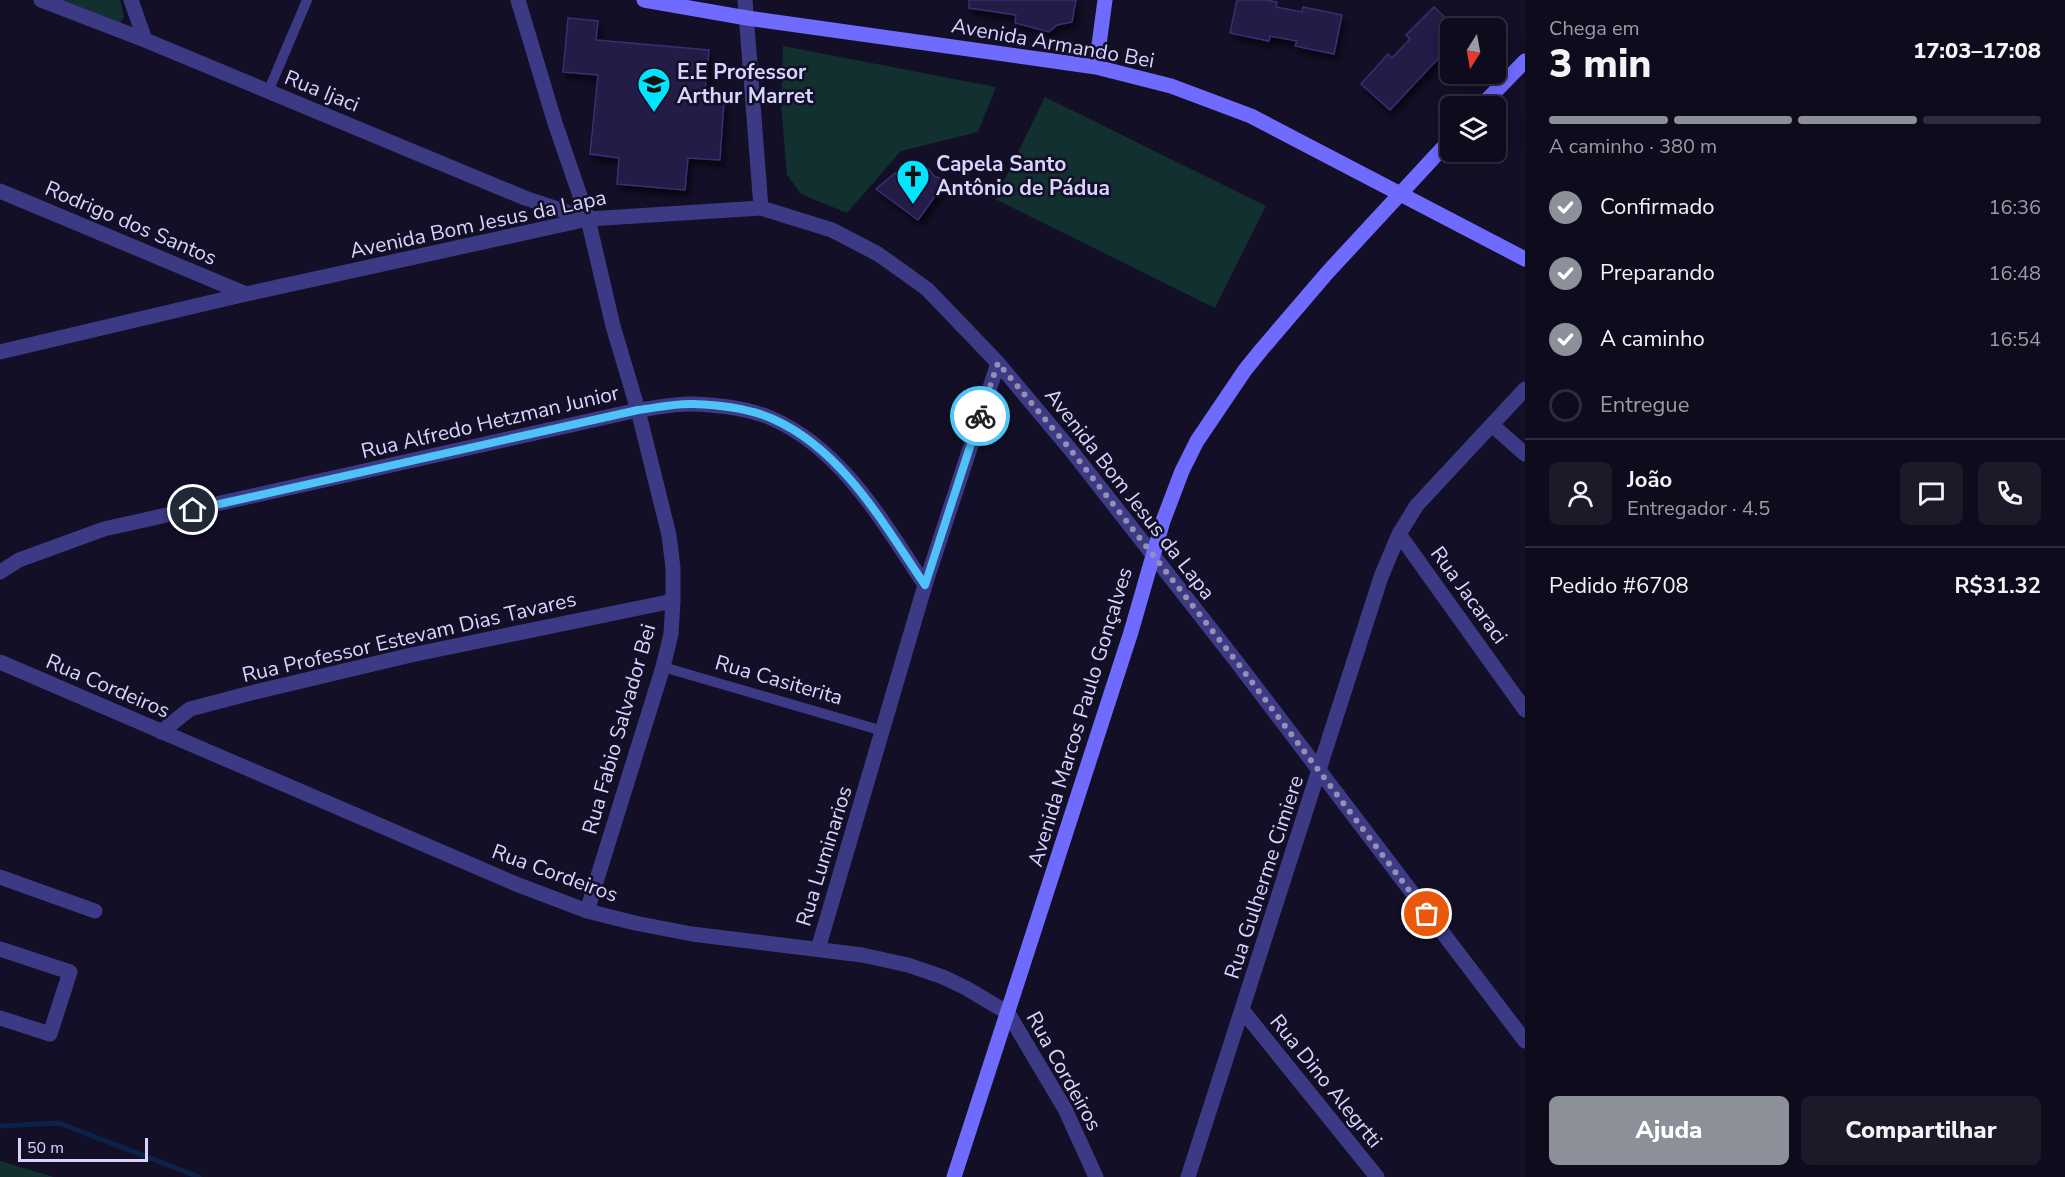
<!DOCTYPE html>
<html lang="pt">
<head>
<meta charset="utf-8">
<style>
  :root { --surface:#0e0b1c; --page:#1c1929; --text:#f1f3f6; --muted:#9b9ba3; --line:#2e2b3b; --accent:#8c9099 }
  body { margin:0; font-family:"Nunito Sans",sans-serif; background:var(--page); color:var(--text); height:100vh; display:flex; flex-direction:column; font-size:22px; white-space:nowrap }
  * { box-sizing:border-box; margin:0 }
  p { font-size:20px; color:var(--muted) }
  .icon { flex:none; width:33px; height:33px; fill:none; stroke:currentColor; stroke-width:2; stroke-linecap:round; stroke-linejoin:round }
  .map { position:relative; flex:1; overflow:hidden }
  .drawer { display:flex; flex-direction:column; background:var(--surface); width:540px }
  .drawer>* { flex:none }
  .needle { width:39px; rotate:191deg }
  .controls { position:absolute; left:1440px; top:18px; display:grid; gap:12px }
  .controls a { display:grid; place-items:center; width:66px; height:66px; border-radius:9px; background:var(--surface); box-shadow:0 3px 15px #0003,0 0 0 2px var(--line); font-size:30px }
  .scale { position:absolute; left:18px; bottom:15px; width:130px; box-sizing:border-box; padding-left:6px; border:3px solid #d9d4ff; border-top:0; font-size:16px; line-height:21px; white-space:nowrap; color:#d9d4ff; -webkit-text-stroke:4px #130f26; paint-order:stroke }
  .pin { position:absolute; display:grid; place-items:center; width:51px; height:51px; color:#fff; margin:-26px; border:3px solid #fff; border-radius:50%; box-shadow:0 2px 6px #0007 }
  .courier { position:absolute; display:grid; place-items:center; width:60px; height:60px; margin:-30px; border:4px solid #4fc3f7; border-radius:50%; background:#fff; color:#222; box-shadow:0 2px 8px #0007 }
  .headline em { font-style:normal; font-weight:800 }
  .headline div { display:flex; flex-direction:column-reverse }
  .headline { display:flex; align-items:center; justify-content:space-between; height:102px; padding:0 24px }
  h1 { font-size:39px; font-weight:800; line-height:45px }
  .bar { display:grid; grid-template-columns:repeat(4,1fr); gap:9px 6px; align-content:center; height:72px; padding:0 24px }
  .bar i { height:8px; border-radius:4px; background:var(--line) }
  .bar .selected { background:var(--accent) }
  .bar p { grid-column:span 4 }
  .line { display:flex; align-items:center; gap:15px; padding:0 24px; border-top:2px solid var(--line) }
  .line div { flex:1 }
  .round { display:grid; place-items:center; flex:none; width:63px; height:63px; border-radius:9px; background:var(--page) }
  ol { padding:0 24px; list-style:none }
  li { display:flex; align-items:center; gap:18px; height:66px }
  li p { margin-inline-start:auto }
  li .icon { padding:6px; border-radius:50%; background:var(--accent); color:#fff; stroke-width:4 }
  li:last-child { color:var(--muted) }
  li i { width:33px; height:33px; border:3px solid var(--line); border-radius:50% }
  .action { display:flex; gap:12px; margin-top:auto; padding:12px 24px }
  .action a { flex:1; height:69px; border-radius:9px; background:var(--accent); color:#fff; font-size:24px; font-weight:800; line-height:69px; text-align:center }
  .action a+a { background:var(--page); color:var(--text) }
  main { display:flex; flex:1; min-height:0 }
  .map>svg:first-child { display:block }
</style>
</head>
<body>
<main>
<div class="map">
<svg width="1525" height="1177" viewBox="0 0 1525 1177">
  <defs>
    <filter id="shadow"><feDropShadow dx="3.5" dy="6" stdDeviation="3" flood-color="#0009"/></filter>
  </defs>
  <rect width="100%" height="100%" fill="#130f26"/>
  <path fill="#12302f" d="M 60,0 L 120,0 L 124,17 L 121,22 L 113,24 Z
    M 783,46 L 996,87 L 978,132 L 901,151 L 847,213 L 801,194 L 787,175 L 781,104 Z
    M 1045,97 L 1266,206 L 1215,308 L 995,199 Z
    M 0,1161 L 54,1177 L 0,1177 Z"/>
  <g fill="none" stroke-linecap="round" stroke-linejoin="round">
    <path stroke="#0c2248" stroke-width="5" d="M 0,1126 L 59,1123 L 199,1177"/>
  </g>
  <path fill="#241b47" stroke="#3b2d73" stroke-width="1.5" filter="url(#shadow)" d="M 969,0 L 1076,0 L 1072,22 L 1057,25 L 1049,32 L 1015,23 L 1016,15 L 969,8 Z
    M 1237,0 L 1266,0 L 1277,2 L 1276,7 L 1302,12 L 1303,7 L 1342,15 L 1334,54 L 1295,46 L 1297,41 L 1270,36 L 1269,41 L 1230,33 Z
    M 1434,7 L 1450,22 L 1450,46 L 1390,110 L 1361,84 L 1388,54 L 1392,58 L 1410,39 L 1406,35 Z
    M 568,18 L 598,21 L 596,40 L 709,50 L 704,100 L 724,102 L 720,160 L 688,158 L 685,190 L 617,184 L 619,158 L 590,154 L 598,75 L 563,72 Z
    M 928,168 L 934,176 L 946,181 L 918,220 L 876,189 L 895,173 L 904,182 L 916,186 Z"/>
  <g fill="none" stroke-linecap="round" stroke-linejoin="round">
    <path stroke="#3d3a85" stroke-width="10" d="M 268,92 L 307,0
      M 663,667 L 883,731"/>
    <path stroke="#3d3a85" stroke-width="15" d="M 41,0 L 145,40 L 525,198 L 588,219
      M 131,0 L 145,40
      M 518,0 L 555,123 L 588,219 L 613,326 L 638,410 L 669,535 L 673,568 L 673,601 L 671,634 L 663,667 L 587,911
      M 745,0 L 761,208
      M 0,191 L 246,294
      M 0,352 L 246,294 L 588,219 L 761,208 L 832,230 L 878,254 L 927,289 L 998,363 L 1070,449 L 1236,661 L 1525,1041
      M 1492,425 L 1525,454
      M 1399,534 L 1525,710
      M 0,572 L 19,560 L 104,529 L 638,410 C 656,408 675,403 693,404 C 719,405 749,408 773,419 C 843,450 884,524 925,585
      M 0,662 L 516,884 L 587,911 L 635,923 L 692,934 L 862,955 L 908,965 L 943,977 L 966,988 L 1008,1013 L 1065,1109 L 1096,1177
      M 161,732 L 190,709 L 251,693 L 411,655 L 673,601
      M 0,877 L 95,911
      M 0,949 L 70,972 L 50,1034 L 0,1018
      M 818,949 L 925,585 L 998,363
      M 1243,1011 L 1377,1177
      M 1188,1177 L 1381,577 L 1399,534 L 1417,505 L 1525,389"/>
    <path stroke="#6f6bff" stroke-width="15" d="M 644,0 L 747,18 L 1096,67 L 1171,86 L 1251,116 L 1525,259
      M 1096,67 L 1105,0
      M 1481,106 L 1525,61
      M 954,1177 L 1131,632 L 1163,521 L 1182,471 L 1197,441 L 1245,370 L 1262,349 L 1327,273 L 1450,140"/>
  </g>
  <g fill="none" stroke-linecap="round" stroke-linejoin="round">
    <path stroke="#948fb3" stroke-width="6" stroke-dasharray="0 10.8" d="M 980,416 L 998,363 L 1070,449 L 1236,661 L 1427,914"/>
    <path stroke="#4fc3f7" stroke-width="8" d="M 193,510 L 638,410 C 656,408 675,403 693,404 C 719,405 749,408 773,419 C 843,450 884,525 925,585 L 980,416"/>
  </g>
  <defs>
    <symbol id="school-pin" viewBox="-11 -11 22 30"><path d="M0 17L-7.5 6A9.5 9.5 0 1 1 7.5 6Z" fill="#00e5ff" stroke="#130f26"/><path d="M0-5L7-2L0 1L-7-2ZM-4 1L0 2.5L4 1V4Q0 6-4 4Z" fill="#111"/></symbol>
    <symbol id="church-pin" viewBox="-11 -11 22 30"><path d="M0 17L-7.5 6A9.5 9.5 0 1 1 7.5 6Z" fill="#00e5ff" stroke="#130f26"/><path d="M-1.2-6h2.4v3.5h3.3v2.4h-3.3V6h-2.4V-.1h-3.3v-2.4h3.3Z" fill="#111"/></symbol>
  </defs>
  <g fill-rule="evenodd">
    <use href="#school-pin" x="635" y="65" width="38" height="52"/>
    <use href="#church-pin" x="894" y="157" width="38" height="52"/>
  </g>
  <g text-anchor="middle" dominant-baseline="central" stroke-width="5" stroke-linejoin="round" paint-order="stroke">
    <g font-size="21" fill="#d9d4ff" stroke="#130f26">
      <text transform="translate(1053 43) rotate(10)">Avenida Armando Bei</text>
      <text transform="translate(322 91) rotate(22)">Rua Ijaci</text>
      <text transform="translate(131 223) rotate(23)">Rodrigo dos Santos</text>
      <text transform="translate(478 224) rotate(-12)">Avenida Bom Jesus da Lapa</text>
      <text transform="translate(490 422) rotate(-13)">Rua Alfredo Hetzman Junior</text>
      <text transform="translate(1130 494) rotate(52)">Avenida Bom Jesus da Lapa</text>
      <text transform="translate(1469 595) rotate(54)">Rua Jacaraci</text>
      <text transform="translate(409 637) rotate(-13)">Rua Professor Estevam Dias Tavares</text>
      <text transform="translate(779 680) rotate(16)">Rua Casiterita</text>
      <text transform="translate(108 686) rotate(23)">Rua Cordeiros</text>
      <text transform="translate(1080 717) rotate(-73)">Avenida Marcos Paulo Gonçalves</text>
      <text transform="translate(619 729) rotate(-74)">Rua Fabio Salvador Bei</text>
      <text transform="translate(824 856) rotate(-73)">Rua Luminarios</text>
      <text transform="translate(555 873) rotate(20)">Rua Cordeiros</text>
      <text transform="translate(1264 877) rotate(-72)">Rua Gulherme Cimiere</text>
      <text transform="translate(1064 1071) rotate(61)">Rua Cordeiros</text>
      <text transform="translate(1326 1081) rotate(51)">Rua Dino Alegrtti</text>
    </g>
    <g font-size="21" font-weight="bold" fill="#d9d4ff" stroke="#130f26" text-anchor="start">
      <text x="677" y="72">E.E Professor<tspan x="677" dy="24">Arthur Marret</tspan></text>
      <text x="936" y="164">Capela Santo<tspan x="936" dy="24">Antônio de Pádua</tspan></text>
    </g>
  </g>
</svg>
<div class="controls">
<a><svg class="needle" viewBox="-14 -14 28 28"><path d="M0-13l5 13h-10z" fill="#e53935"/><path d="M0 13l5-13h-10z" fill="#9b9ba3"/></svg></a>
<a><svg class="icon" aria-label="layers" viewBox="0 0 24 24"><path d="M12 4l9 5-9 5-9-5zM3 14l9 5 9-5"/></svg></a>
</div>
<div class="scale">50 m</div>
<div class="pin" style="left:1427px;top:914px;background:#ea580c"><svg class="icon" aria-label="bag" viewBox="0 0 24 24"><path d="M5 8h14l-1 12H6zM9 8a3 3 0 0 1 6 0"/></svg></div>
<div class="pin" style="left:193px;top:510px;background:#1f2937"><svg class="icon" aria-label="home" viewBox="0 0 24 24"><path d="M3 11l9-7 9 7M6 9v11h12V9"/></svg></div>
<div class="courier" style="left:980px;top:416px"><svg class="icon" aria-label="bike" viewBox="0 0 24 24"><circle cx="6" cy="16" r="4"/><circle cx="18" cy="16" r="4"/><path d="M6 16l4-8h5l3 8M10 8l3 8H6M13 5h3"/></svg></div>
</div>
<section class="drawer">
<div class="headline"><div><h1>3 min</h1><p>Chega em</p></div><em>17:03–17:08</em></div>
<div class="bar"><i class="selected"></i><i class="selected"></i><i class="selected"></i><i></i><p>A caminho · 380 m</p></div>
<ol>
<li><svg class="icon" aria-label="check" viewBox="0 0 24 24"><path d="M5 12l5 5 9-10"/></svg>Confirmado<p>16:36</p></li>
<li><svg class="icon" aria-label="check" viewBox="0 0 24 24"><path d="M5 12l5 5 9-10"/></svg>Preparando<p>16:48</p></li>
<li><svg class="icon" aria-label="check" viewBox="0 0 24 24"><path d="M5 12l5 5 9-10"/></svg>A caminho<p>16:54</p></li>
<li><i></i>Entregue</li>
</ol>
<div class="line" style="height:108px"><a class="round"><svg class="icon" aria-label="person" viewBox="0 0 24 24"><circle cx="12" cy="8" r="4"/><path d="M4 21q1-7 8-7t8 7"/></svg></a><div><b>João</b><p>Entregador · 4.5</p></div><a class="round"><svg class="icon" aria-label="chat" viewBox="0 0 24 24"><path d="M4 5h16v11H9l-5 4z"/></svg></a><a class="round"><svg class="icon" aria-label="phone" viewBox="0 0 24 24"><path d="M5 4h4l2 5-3 2q2 4 5 5l2-3 5 2v4C11 20 4 13 5 4z"/></svg></a></div>
<div class="line" style="height:78px"><div>Pedido #6708</div><b>R$31.32</b></div>
<div class="action"><a>Ajuda</a><a>Compartilhar</a></div>
</section>
</main>
</body>
</html>
